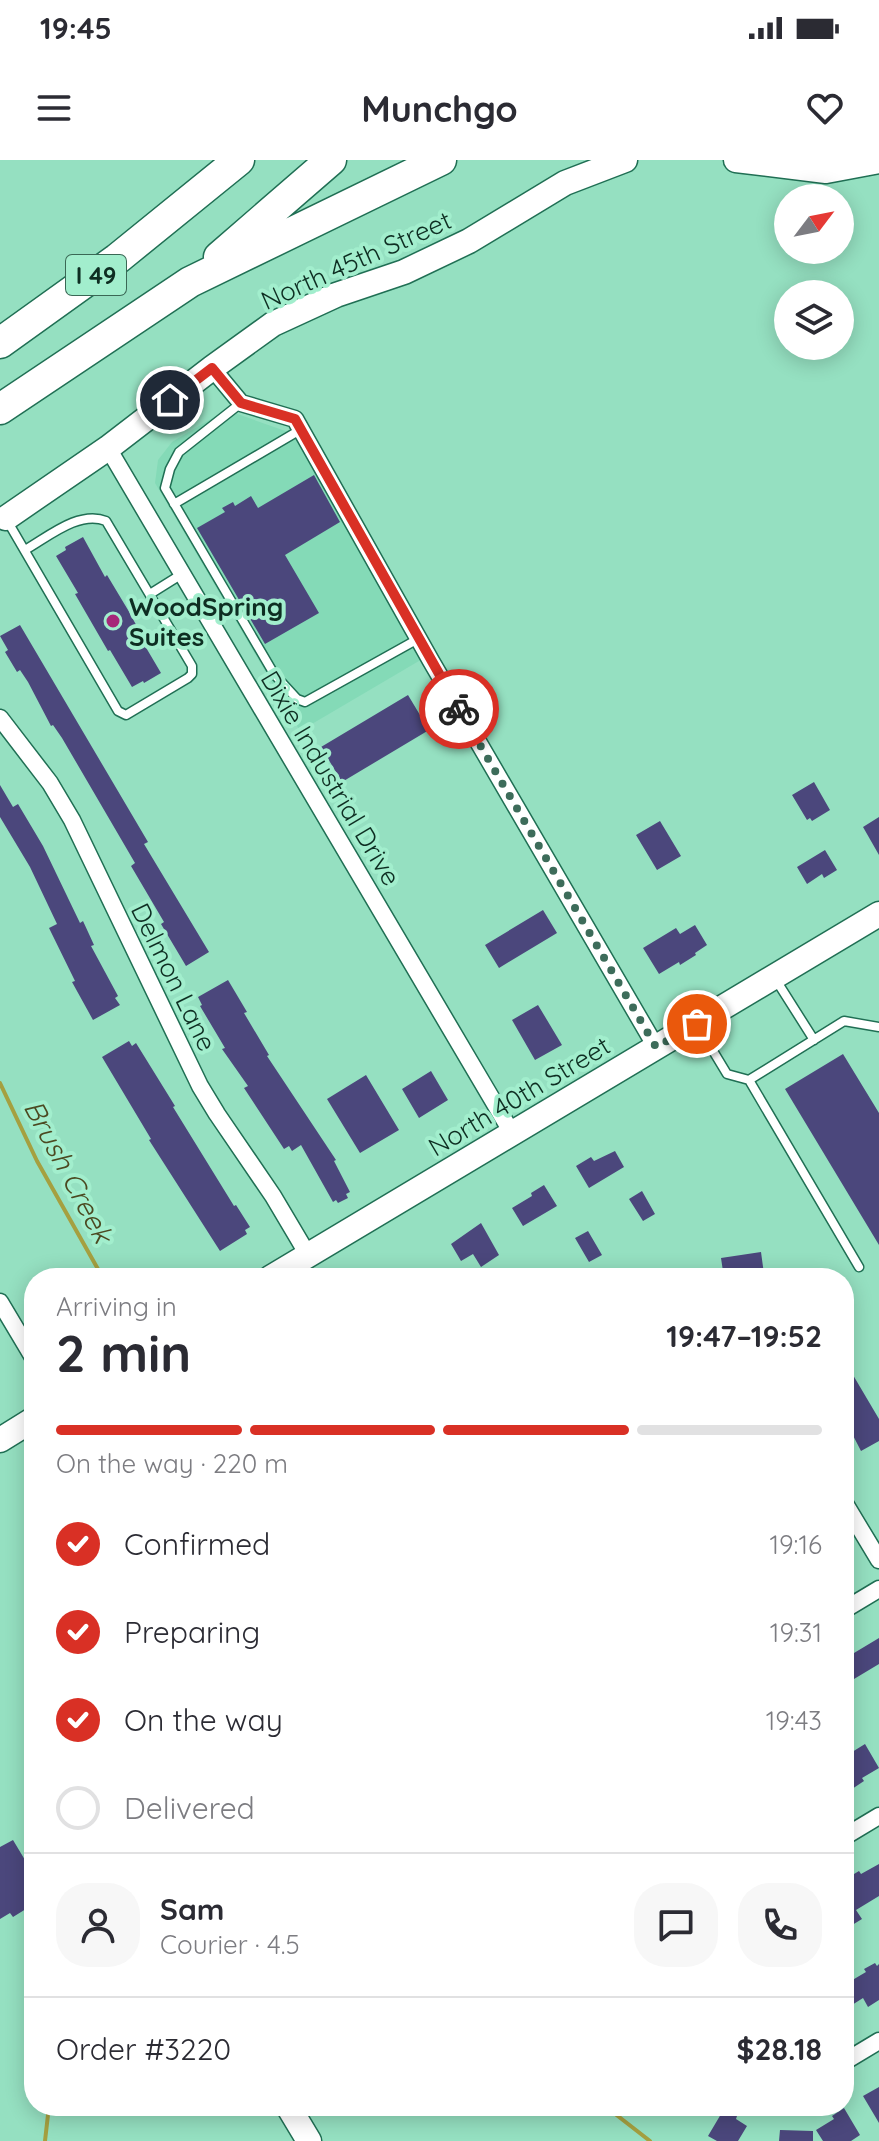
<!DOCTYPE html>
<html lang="en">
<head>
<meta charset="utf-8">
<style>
  :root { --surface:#fff; --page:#f7f7f7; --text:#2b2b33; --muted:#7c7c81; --line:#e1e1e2; --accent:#d93025 }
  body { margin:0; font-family:Quicksand,sans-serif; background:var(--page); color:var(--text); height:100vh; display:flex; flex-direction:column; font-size:30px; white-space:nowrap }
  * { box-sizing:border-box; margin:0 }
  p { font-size:26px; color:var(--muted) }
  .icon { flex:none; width:44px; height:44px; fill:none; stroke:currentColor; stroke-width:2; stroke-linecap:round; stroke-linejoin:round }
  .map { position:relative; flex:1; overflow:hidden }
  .side { position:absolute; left:24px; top:1108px; width:830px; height:848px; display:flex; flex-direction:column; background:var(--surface); border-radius:32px; box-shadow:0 4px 20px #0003 }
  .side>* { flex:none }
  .needle { width:52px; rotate:58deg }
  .buttons { position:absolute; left:774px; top:24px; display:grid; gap:16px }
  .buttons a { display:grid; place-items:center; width:80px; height:80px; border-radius:50%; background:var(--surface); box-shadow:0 4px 20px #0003; font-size:40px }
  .pin { position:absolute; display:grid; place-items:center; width:68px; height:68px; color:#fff; margin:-34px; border:4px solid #fff; border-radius:50%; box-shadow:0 2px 8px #0007 }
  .courier { position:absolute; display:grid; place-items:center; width:80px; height:80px; margin:-40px; border:6px solid #d93025; border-radius:50%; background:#fff; color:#222; box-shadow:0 2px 10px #0007 }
  .headline em { font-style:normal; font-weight:700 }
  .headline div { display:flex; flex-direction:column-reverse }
  .headline { display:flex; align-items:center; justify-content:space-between; height:136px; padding:0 32px }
  h1 { font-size:52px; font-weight:700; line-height:60px }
  .bar { display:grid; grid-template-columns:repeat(4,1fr); gap:12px 8px; align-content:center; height:96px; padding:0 32px }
  .bar i { height:10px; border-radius:6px; background:var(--line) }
  .bar .on { background:var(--accent) }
  .bar p { grid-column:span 4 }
  .line { display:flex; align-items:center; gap:20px; padding:0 32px; border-top:2px solid var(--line) }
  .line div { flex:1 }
  .round { display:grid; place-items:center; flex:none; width:84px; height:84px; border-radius:32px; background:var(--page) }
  ol { padding:0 32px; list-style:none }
  li { display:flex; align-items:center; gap:24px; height:88px }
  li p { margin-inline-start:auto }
  li .icon { padding:8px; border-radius:50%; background:var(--accent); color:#fff; stroke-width:4 }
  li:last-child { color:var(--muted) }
  li i { width:44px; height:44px; border:4px solid var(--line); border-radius:50% }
  .status { display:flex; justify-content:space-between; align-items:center; height:56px; padding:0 40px; background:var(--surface); direction:ltr }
  .status svg { height:22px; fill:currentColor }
  header { display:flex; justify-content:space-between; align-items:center; height:104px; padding:0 32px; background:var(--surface); font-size:36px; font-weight:700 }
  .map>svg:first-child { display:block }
</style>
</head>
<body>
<div class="status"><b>19:45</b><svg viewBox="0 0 49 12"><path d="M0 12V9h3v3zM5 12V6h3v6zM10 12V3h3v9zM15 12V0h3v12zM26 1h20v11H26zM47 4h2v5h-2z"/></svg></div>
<header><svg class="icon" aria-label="menu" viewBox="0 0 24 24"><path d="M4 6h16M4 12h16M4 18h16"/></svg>Munchgo<svg class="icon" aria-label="heart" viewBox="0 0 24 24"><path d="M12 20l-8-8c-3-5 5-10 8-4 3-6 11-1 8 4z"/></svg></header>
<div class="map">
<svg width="879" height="1981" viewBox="0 0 879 1981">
  <rect width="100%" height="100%" fill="#95e0c1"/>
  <path fill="#84dab7" d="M 226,250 L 294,274 L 424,498 L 300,571 L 155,323 L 158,300 L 172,282 Z"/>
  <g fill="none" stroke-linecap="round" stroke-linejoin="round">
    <path stroke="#a5a040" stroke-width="4" d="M 0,923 L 37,1001 L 103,1118
      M 605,1946 L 650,1981
      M 45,1981 L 49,1946"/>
  </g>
  <path fill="#4b477c" d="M 314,315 L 340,362 L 285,395 L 319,453 L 265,484 L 197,368 L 225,352 L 222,348 L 233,342 L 235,346 L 251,336 L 258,348 Z
    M 83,377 L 105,417 L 107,415 L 128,450 L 140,472 L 138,474 L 161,513 L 144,523 L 143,521 L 132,527 L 110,490 L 108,491 L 75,434 L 78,433 L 56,396 L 66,390 L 65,387 Z
    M 20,465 L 148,682 L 144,684 L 209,792 L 186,806 L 161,764 L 164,762 L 131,706 L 135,703 L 62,578 L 53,565 L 51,566 L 28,522 L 20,510 L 17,512 L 5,492 L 8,490 L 0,476 Z
    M 408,535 L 429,570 L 342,622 L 321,587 Z
    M 814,622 L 830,650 L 812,661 L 810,658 L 807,660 L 792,635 Z
    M 0,625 L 13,647 L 18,644 L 43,686 L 80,763 L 83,761 L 94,785 L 91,786 L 118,836 L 115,838 L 120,845 L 93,860 L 72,822 L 75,821 L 49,768 L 57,764 L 30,707 L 0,657 Z
    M 879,657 L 879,695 L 863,667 Z
    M 660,661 L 681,696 L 657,710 L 636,675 Z
    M 825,690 L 837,710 L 824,718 L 822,714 L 807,724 L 797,707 Z
    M 543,750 L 557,773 L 499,808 L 485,785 Z
    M 695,765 L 707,785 L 695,793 L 696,795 L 680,805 L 679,802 L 659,814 L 643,788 L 676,768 L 680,774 Z
    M 228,820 L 247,852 L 244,853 L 269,895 L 267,896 L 336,1000 L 334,1001 L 350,1032 L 346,1034 L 348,1038 L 338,1043 L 336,1040 L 333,1042 L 301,985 L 292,991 L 289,986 L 284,989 L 244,928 L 248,926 L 222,889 L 225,888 L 200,846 L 202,845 L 198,837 Z
    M 538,845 L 562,885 L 535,900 L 512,860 Z
    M 129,881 L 132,886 L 136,883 L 175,946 L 173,947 L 234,1046 L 236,1045 L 250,1067 L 245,1070 L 247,1074 L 220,1091 L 149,980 L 151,979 L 102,897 Z
    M 843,894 L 879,953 L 879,1085 L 785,929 Z
    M 431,911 L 448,940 L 419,958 L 402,929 Z
    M 366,915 L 399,970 L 360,993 L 327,939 Z
    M 615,991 L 624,1007 L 589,1028 L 576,1006 L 591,997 L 594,1001 Z
    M 544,1025 L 557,1046 L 523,1066 L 512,1048 L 532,1036 L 531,1033 Z
    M 642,1031 L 655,1054 L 643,1061 L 629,1039 Z
    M 481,1063 L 499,1095 L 481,1107 L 473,1094 L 461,1101 L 451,1084 Z
    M 588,1071 L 602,1095 L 589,1102 L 575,1078 Z
    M 761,1092 L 764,1114 L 742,1118 L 724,1118 L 721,1098 Z
    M 853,1215 L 879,1259 L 879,1281 L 861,1291 L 844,1258 L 844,1220 Z
    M 879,1478 L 879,1504 L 844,1525 L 844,1499 Z
    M 865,1584 L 879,1608 L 862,1618 L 864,1621 L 852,1629 L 844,1616 L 844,1597 Z
    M 13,1680 L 34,1715 L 34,1744 L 13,1757 L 10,1753 L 0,1759 L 0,1687 Z
    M 879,1704 L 879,1736 L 856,1750 L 862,1759 L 844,1770 L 844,1720 L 859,1711 L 861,1714 Z
    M 875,1803 L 877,1806 L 879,1804 L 879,1840 L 868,1847 L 863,1838 L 844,1850 L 844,1825 L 866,1812 L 864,1809 Z
    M 879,1927 L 879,1963 L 863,1936 Z
    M 844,1948 L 860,1975 L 851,1981 L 823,1981 L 816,1970 L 834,1959 L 832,1956 Z
    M 724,1949 L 737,1956 L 736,1959 L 747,1966 L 738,1981 L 717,1981 L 708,1976 Z
    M 780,1970 L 813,1971 L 813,1981 L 779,1981 Z"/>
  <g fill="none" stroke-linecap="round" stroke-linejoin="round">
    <defs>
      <path id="lane" d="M 241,243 L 179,292 L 170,309 L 165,328 L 274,514 L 297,539 L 305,542 L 418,479
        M 174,344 L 300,270
        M 8,362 L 118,551 L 126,555 L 188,518 L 192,514 L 192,506 L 106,361 C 79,350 48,377 25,390
        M 150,434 L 182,414
        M 776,820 L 814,880
        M 698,866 L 727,914 L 749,920
        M 859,1107 L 749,920 L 844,861 L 879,867"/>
      <path id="street" d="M 212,208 L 241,243 L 295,259 L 431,501 L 656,887
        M 108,288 L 512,973
        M 0,558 L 50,623 L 72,660 L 200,926 L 217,954 L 273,1036 L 308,1095
        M 0,1142 L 34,1199
        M 844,1342 L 879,1400
        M 844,1450 L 879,1429
        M 844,1677 L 879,1656
        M 844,1902 L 879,1881"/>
      <path id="secondary" d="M 736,0 L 826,11 L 879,1
        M 6,358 L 108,288 L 212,208 L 273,164 L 336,135 L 404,112 L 469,81 L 565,23 L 625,0
        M 270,1118 L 879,754
        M 0,1280 L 34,1259
        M 288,1946 L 309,1981"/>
      <path id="highway" d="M 219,97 L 331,0
        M 0,183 L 117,99 L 239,0
        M 0,249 L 190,122 L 441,0"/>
    </defs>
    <use href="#lane" stroke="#206f54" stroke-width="11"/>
    <use href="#street" stroke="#206f54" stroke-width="19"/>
    <use href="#secondary" stroke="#206f54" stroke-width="27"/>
    <use href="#highway" stroke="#206f54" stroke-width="33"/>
    <use href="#lane" stroke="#fff" stroke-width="8"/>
    <use href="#street" stroke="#fff" stroke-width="16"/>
    <use href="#secondary" stroke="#fff" stroke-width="24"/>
    <use href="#highway" stroke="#fff" stroke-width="30"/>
  </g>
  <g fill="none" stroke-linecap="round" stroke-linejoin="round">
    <path stroke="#3d6c5a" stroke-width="8" stroke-dasharray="0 14.4" d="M 459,549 L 656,887 L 697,864"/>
    <path stroke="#d93025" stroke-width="10" d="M 170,240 L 212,208 L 241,243 L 295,259 L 459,549"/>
  </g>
  <circle fill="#a62879" stroke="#a2eecd" stroke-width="3" cx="113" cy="461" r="8"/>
  <g text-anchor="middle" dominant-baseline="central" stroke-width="8" stroke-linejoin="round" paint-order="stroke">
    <rect fill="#a2eecd" stroke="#3a6855" stroke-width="2" x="66" y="95" width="60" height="40" rx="6"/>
    <g font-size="24" font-weight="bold" fill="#0e2e22">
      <text x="96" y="115">I 49</text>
    </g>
    <g font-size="26" fill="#0e2e22" stroke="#a2eecd">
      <text transform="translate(356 100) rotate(-24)">North 45th Street</text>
      <text transform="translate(331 618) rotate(59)">Dixie Industrial Drive</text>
      <text transform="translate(174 817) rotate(64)">Delmon Lane</text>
      <text transform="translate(519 936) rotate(-31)">North 40th Street</text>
    </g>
    <g font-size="26" font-weight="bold" fill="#0e2e22" stroke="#a2eecd" text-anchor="start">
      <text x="129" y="446">WoodSpring<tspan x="129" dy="30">Suites</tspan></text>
    </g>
    <g font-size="28" font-style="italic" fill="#4b4921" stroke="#a2eecd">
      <text transform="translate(69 1011) rotate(62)">Brush Creek</text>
    </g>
  </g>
</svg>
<div class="buttons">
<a><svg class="needle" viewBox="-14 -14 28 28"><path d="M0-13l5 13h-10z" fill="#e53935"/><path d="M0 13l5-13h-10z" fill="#7c7c81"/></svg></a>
<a><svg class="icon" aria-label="layers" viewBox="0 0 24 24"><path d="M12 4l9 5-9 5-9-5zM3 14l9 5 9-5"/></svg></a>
</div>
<div class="pin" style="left:697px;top:864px;background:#ea580c"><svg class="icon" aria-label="bag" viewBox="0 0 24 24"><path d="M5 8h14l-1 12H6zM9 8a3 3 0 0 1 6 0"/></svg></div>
<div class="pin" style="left:170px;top:240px;background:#1f2937"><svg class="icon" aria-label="home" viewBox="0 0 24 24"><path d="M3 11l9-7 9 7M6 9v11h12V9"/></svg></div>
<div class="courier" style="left:459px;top:549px"><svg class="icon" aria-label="bike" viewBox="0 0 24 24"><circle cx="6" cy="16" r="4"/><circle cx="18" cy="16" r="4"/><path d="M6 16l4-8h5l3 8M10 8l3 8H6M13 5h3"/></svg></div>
<section class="side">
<div class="headline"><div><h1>2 min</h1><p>Arriving in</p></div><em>19:47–19:52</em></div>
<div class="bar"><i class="on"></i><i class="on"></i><i class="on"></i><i></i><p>On the way · 220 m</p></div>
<ol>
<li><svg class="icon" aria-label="check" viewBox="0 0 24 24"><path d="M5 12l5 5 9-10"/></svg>Confirmed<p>19:16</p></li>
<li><svg class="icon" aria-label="check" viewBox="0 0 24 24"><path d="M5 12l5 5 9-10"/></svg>Preparing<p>19:31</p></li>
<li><svg class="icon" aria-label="check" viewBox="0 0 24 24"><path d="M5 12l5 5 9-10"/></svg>On the way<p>19:43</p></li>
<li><i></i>Delivered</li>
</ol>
<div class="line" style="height:144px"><a class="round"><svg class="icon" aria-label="person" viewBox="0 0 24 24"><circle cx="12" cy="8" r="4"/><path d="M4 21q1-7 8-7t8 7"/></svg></a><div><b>Sam</b><p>Courier · 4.5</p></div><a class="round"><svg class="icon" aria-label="chat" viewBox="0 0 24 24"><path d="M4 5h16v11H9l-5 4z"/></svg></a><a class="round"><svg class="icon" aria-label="phone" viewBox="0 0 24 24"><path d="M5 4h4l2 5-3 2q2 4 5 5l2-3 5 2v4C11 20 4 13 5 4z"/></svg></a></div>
<div class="line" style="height:104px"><div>Order #3220</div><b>$28.18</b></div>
</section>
</div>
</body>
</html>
